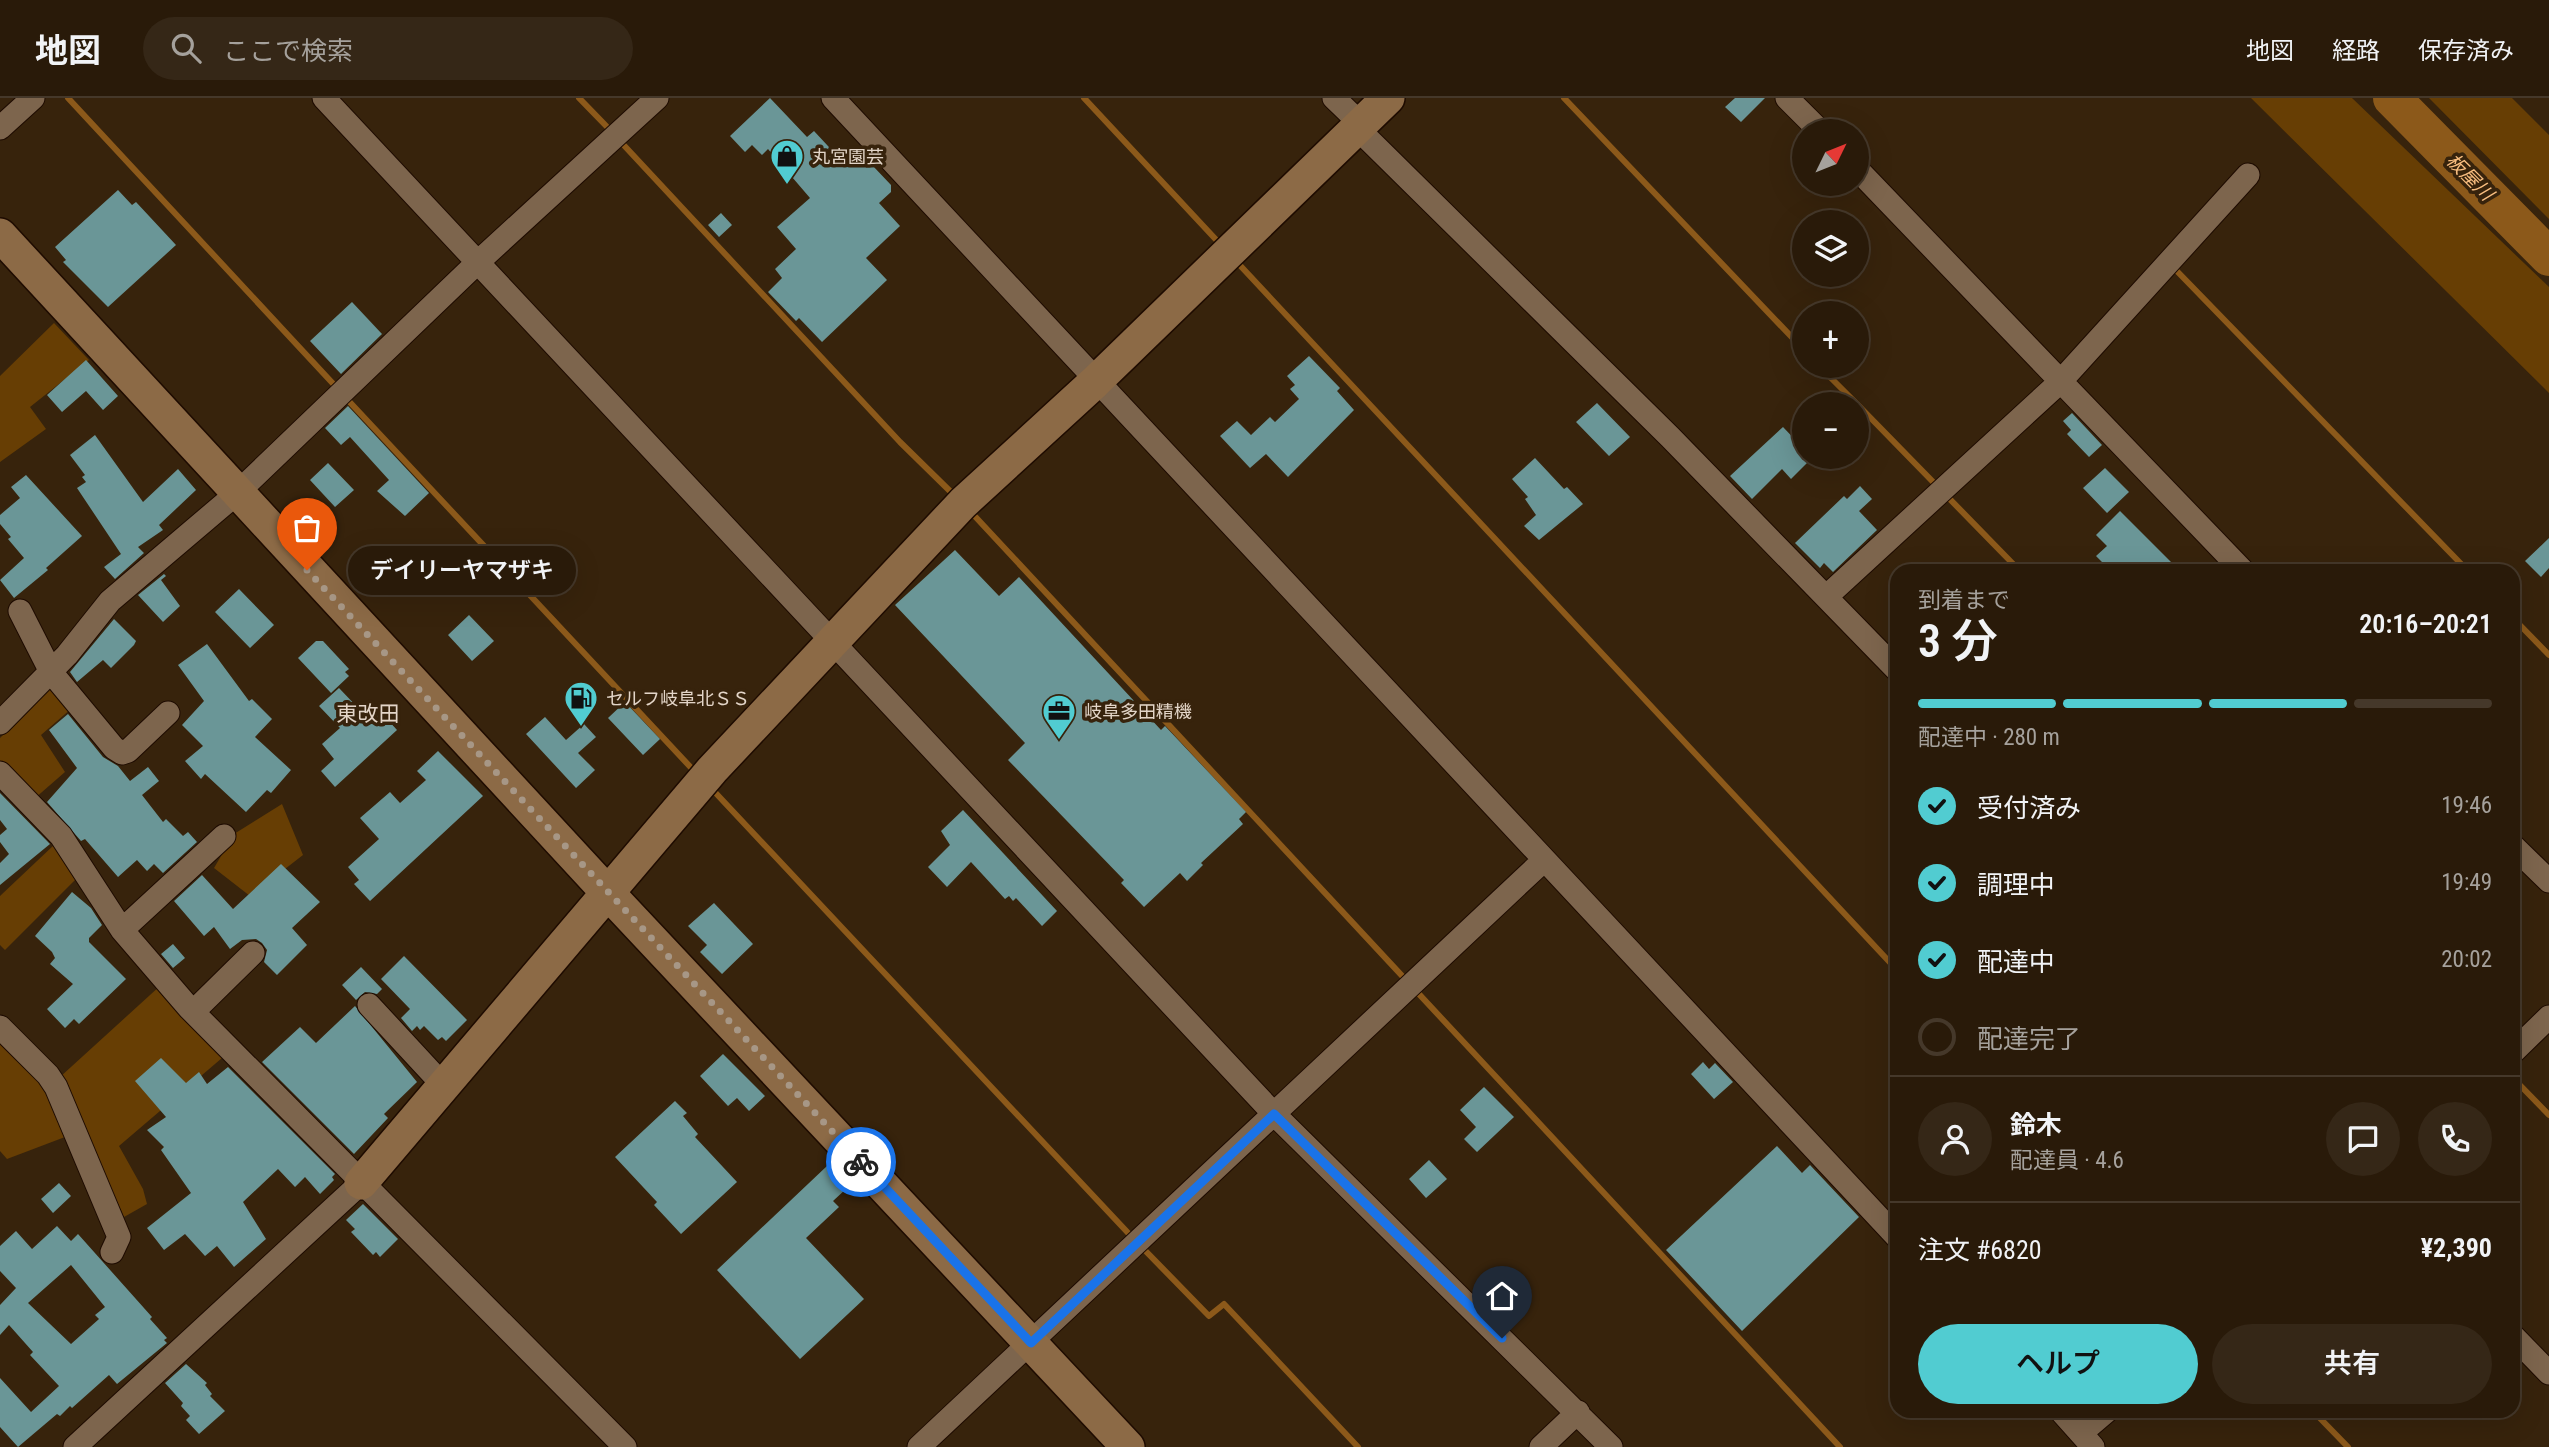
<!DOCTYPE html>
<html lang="ja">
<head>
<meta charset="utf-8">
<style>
  :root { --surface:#291a09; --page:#352717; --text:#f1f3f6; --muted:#a5a19c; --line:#45382a; --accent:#51ccd1 }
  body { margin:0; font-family:"Roboto Condensed","Noto Sans JP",sans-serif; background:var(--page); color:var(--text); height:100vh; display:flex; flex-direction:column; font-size:26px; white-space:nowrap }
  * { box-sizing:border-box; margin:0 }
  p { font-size:23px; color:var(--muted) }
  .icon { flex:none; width:38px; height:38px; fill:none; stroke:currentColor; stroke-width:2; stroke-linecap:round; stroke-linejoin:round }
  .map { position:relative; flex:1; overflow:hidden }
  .drawer { position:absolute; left:1890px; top:466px; width:630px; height:854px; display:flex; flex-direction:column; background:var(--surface); border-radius:21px; box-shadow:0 7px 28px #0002,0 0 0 2px var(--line) }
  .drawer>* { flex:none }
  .needle { width:46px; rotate:47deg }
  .fabs { position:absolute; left:1792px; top:21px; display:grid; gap:14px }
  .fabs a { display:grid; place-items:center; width:77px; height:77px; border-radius:50%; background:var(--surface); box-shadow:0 7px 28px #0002,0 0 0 2px var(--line); font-size:35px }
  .pin { position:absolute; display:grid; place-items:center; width:60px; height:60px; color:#fff; margin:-72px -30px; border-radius:50% 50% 50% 0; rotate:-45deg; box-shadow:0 0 7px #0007 }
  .pin .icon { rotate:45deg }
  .courier { position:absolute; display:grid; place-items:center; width:70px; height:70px; margin:-35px; border:5px solid #1a73e8; border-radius:50%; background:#fff; color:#222; box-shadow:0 2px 9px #0007 }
  .bubble { position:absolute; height:49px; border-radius:24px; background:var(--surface); box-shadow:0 7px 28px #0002,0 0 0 2px var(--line); font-size:23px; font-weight:600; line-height:49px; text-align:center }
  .headline em { font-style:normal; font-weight:600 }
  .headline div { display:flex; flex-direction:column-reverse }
  .headline { display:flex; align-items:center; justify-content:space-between; height:119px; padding:0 28px }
  h1 { font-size:46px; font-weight:600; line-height:52px }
  .bar { display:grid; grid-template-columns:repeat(4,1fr); gap:10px 7px; align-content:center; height:84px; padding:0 28px }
  .bar i { height:9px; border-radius:5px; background:var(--line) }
  .bar .active { background:var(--accent) }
  .bar p { grid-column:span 4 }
  .line { display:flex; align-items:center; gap:18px; padding:0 28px; border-top:2px solid var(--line) }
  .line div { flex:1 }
  .round { display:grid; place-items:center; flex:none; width:74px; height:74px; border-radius:37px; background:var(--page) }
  ol { padding:0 28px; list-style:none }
  li { display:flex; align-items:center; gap:21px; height:77px }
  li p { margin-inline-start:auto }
  li .icon { padding:7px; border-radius:50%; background:var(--accent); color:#111; stroke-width:4 }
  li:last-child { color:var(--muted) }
  li i { width:38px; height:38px; border:4px solid var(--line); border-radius:50% }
  .action { display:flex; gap:14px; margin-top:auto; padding:14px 28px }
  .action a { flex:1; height:80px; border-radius:42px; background:var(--accent); color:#111; font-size:28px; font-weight:600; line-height:80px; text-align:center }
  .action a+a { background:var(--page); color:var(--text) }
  header { display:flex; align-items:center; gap:42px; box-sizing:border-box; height:98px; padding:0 35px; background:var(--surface); border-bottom:2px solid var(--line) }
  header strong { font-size:33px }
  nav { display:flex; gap:38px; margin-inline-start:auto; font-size:24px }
  .search { width:490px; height:63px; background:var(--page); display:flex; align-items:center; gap:18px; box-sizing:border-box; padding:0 24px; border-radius:38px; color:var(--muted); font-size:26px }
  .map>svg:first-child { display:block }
</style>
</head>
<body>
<header>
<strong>地図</strong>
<div class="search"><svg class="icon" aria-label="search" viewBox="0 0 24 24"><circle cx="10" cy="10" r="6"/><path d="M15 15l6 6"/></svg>ここで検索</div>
<nav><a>地図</a><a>経路</a><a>保存済み</a></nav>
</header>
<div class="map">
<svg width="2549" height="1349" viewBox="0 0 2549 1349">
  <rect width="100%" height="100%" fill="#37230c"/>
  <path fill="#673e04" d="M 2251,0 L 2352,0 L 2549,189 L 2549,295 Z
    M 2429,0 L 2512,0 L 2549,37 L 2549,121 Z
    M 54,225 L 89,262 L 30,309 L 46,331 L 0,364 L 0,278 Z
    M 52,588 L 72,610 L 41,637 L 65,674 L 34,701 L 0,664 L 0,640 Z
    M 282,706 L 303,757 L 250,798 L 214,770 L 234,736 Z
    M 55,746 L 76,781 L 5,852 L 0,847 L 0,798 Z
    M 161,887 L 222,960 L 119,1048 L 143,1091 L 147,1106 L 124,1119 L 60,979 Z
    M 0,940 L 52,995 L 65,1039 L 7,1061 L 0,1053 Z"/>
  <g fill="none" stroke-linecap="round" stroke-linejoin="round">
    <path stroke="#8c591a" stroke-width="6" d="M 68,0 L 338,291
      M 579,0 L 612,34
      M 1084,0 L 1221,147
      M 1564,0 L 1804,252
      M 619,42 L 900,344 L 955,398
      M 1235,162 L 1897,872
      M 2172,168 L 2467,472
      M 1819,268 L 1857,306
      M 345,299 L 696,675
      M 1857,306 L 2019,472
      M 970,413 L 1840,1349
      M 2513,520 L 2549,557
      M 711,690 L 1130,1137 L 1209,1218 L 1224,1206 L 1358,1349
      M 2513,980 L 2549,1017
      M 2312,1312 L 2348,1349"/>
    <path stroke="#8c591a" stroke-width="38" d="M 2392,0 L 2549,159"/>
  </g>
  <path fill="#6a9697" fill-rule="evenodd" d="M 770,0 L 807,39 L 814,33 L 841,62 L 855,49 L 891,87 L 891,94 L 879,105 L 900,128 L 866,160 L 887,182 L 822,244 L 799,220 L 796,223 L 768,194 L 782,180 L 775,171 L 796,151 L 777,129 L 810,100 L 768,51 L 762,57 L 752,47 L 745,54 L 730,38 Z
    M 1735,0 L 1765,0 L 1741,24 L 1725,9 Z
    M 118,92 L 132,107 L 136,104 L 176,147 L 108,209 L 63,164 L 66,162 L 55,149 Z
    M 721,115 L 732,127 L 719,139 L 708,127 Z
    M 352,204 L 382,236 L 341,276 L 310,243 Z
    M 1309,258 L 1340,290 L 1337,293 L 1354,312 L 1288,379 L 1266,356 L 1250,370 L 1220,338 L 1237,323 L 1251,337 L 1270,319 L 1275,324 L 1299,301 L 1290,291 L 1295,287 L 1287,278 Z
    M 86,262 L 118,298 L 103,312 L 86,293 L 62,314 L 47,297 Z
    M 1597,305 L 1630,339 L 1609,358 L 1576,324 Z
    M 348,308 L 429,395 L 405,418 L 377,393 L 389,382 L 350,339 L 341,347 L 325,330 Z
    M 2072,315 L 2102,347 L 2089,359 L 2067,336 L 2071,332 L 2063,323 Z
    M 1783,329 L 1804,351 L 1804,359 L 1813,359 L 1791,381 L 1782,371 L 1752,401 L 1730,378 Z
    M 95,337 L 143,404 L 178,371 L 196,392 L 159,427 L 163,432 L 138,449 L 144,455 L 115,481 L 104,469 L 121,456 L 77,390 L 86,384 L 82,379 L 85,377 L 70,357 Z
    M 1535,360 L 1564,391 L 1567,389 L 1583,406 L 1539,442 L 1524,428 L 1536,417 L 1525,401 L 1528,399 L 1512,381 Z
    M 328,365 L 354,392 L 335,409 L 310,382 Z
    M 2105,370 L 2129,394 L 2107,415 L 2083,390 Z
    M 26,377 L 82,438 L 46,470 L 48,472 L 14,500 L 0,482 L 24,460 L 8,441 L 11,439 L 0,426 L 0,417 L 20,400 L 11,389 Z
    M 1860,388 L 1872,401 L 1859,413 L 1877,432 L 1833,474 L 1824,465 L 1820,470 L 1795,445 L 1844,398 L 1847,401 Z
    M 2120,413 L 2179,472 L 2125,472 L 2116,464 L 2109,471 L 2096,458 L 2107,448 L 2096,437 Z
    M 2549,440 L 2549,470 L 2541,479 L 2525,463 Z
    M 955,452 L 999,498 L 1019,479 L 1161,632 L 1165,628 L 1246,714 L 1239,721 L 1243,726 L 1201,765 L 1203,767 L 1187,783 L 1180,775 L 1144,809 L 1121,785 L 1124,782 L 1008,662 L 1025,645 L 895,507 Z
    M 164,476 L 166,478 L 161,482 L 180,508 L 163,524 L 138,497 Z
    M 239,491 L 274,527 L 250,550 L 215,514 Z
    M 469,517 L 494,543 L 472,563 L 448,537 Z
    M 114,521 L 136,543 L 134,547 L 111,570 L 103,562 L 77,584 L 70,574 Z
    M 316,543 L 323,543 L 349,571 L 345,574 L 349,578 L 331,595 L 298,560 Z
    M 207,546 L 249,603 L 252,601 L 272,621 L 255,639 L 291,672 L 271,695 L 267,692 L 246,714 L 205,676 L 201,681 L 185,663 L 203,648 L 182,627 L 204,603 L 178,567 Z
    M 339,590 L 360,612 L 372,604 L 397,632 L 335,689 L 321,673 L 334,661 L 322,646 L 340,630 L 319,608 Z
    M 625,604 L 660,641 L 643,657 L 608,620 Z
    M 68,616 L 103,659 L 118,668 L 130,683 L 148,669 L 159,683 L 142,697 L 163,724 L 166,721 L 183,738 L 188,734 L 197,744 L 163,775 L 154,766 L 147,773 L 137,762 L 118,779 L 85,741 L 81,743 L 47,704 L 77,670 L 49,632 Z
    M 545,619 L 566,642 L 584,626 L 596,639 L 578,655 L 595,672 L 576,690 L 526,636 Z
    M 438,653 L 483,698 L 370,803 L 354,786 L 359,782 L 348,769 L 379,741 L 360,720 L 390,694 L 400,705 L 426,682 L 417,673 Z
    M 0,695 L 50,746 L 0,787 L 0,765 L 9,756 L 0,744 L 0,737 L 7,731 L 0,722 Z
    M 963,712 L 1057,813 L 1042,828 L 1016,800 L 1013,803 L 1009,798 L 1005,801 L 971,764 L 947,789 L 928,769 L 950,747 L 941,733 Z
    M 281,766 L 320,804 L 292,830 L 307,847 L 277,877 L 264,864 L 267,852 L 262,845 L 256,841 L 242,842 L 230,851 L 214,829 L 204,838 L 174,803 L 202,777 L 233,811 Z
    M 72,794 L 91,810 L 102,827 L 89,840 L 89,844 L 126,881 L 79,926 L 74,921 L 65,930 L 47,911 L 73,886 L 50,866 L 55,860 L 52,854 L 35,838 Z
    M 714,805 L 753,846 L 722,876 L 700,854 L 707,847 L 688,828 Z
    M 173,846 L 185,860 L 173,870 L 161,856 Z
    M 404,858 L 467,922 L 446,943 L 442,939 L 438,942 L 424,928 L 420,932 L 417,928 L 412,933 L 401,920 L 410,911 L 381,881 Z
    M 361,869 L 382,891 L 377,896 L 365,894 L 356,902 L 342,887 Z
    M 355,908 L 417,984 L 384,1016 L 388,1020 L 354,1056 L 262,964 L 300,929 L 316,945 Z
    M 723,956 L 765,998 L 749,1013 L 737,1000 L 728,1008 L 700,978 Z
    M 161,960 L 186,985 L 199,974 L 207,986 L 228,969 L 335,1076 L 332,1079 L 334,1082 L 320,1096 L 305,1079 L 295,1089 L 278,1071 L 243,1104 L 266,1141 L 234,1169 L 217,1148 L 205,1158 L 185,1136 L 164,1152 L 147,1130 L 191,1095 L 161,1052 L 164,1049 L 147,1032 L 166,1019 L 135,983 Z
    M 1703,964 L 1709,971 L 1715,965 L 1733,984 L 1714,1001 L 1691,976 Z
    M 1484,989 L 1514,1019 L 1477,1054 L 1464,1041 L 1476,1029 L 1460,1012 Z
    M 675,1003 L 687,1015 L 683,1018 L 698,1036 L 695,1039 L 737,1084 L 681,1136 L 654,1107 L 657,1104 L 615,1059 Z
    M 1777,1048 L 1802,1075 L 1810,1067 L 1859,1119 L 1742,1233 L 1666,1152 Z
    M 1429,1062 L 1447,1081 L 1426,1100 L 1409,1081 Z
    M 827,1068 L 847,1090 L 833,1103 L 839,1109 L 806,1140 L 864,1201 L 800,1261 L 717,1172 Z
    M 59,1085 L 71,1098 L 53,1115 L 41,1101 Z
    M 363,1106 L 398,1141 L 380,1159 L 376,1154 L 373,1157 L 351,1134 L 355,1131 L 346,1122 Z
    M 57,1128 L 71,1143 L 78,1136 L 152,1219 L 150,1221 L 167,1240 L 164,1242 L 167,1245 L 117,1286 L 109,1277 L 72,1310 L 70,1308 L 60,1318 L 57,1316 L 18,1349 L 0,1329 L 0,1280 L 31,1314 L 59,1288 L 30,1257 L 33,1254 L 9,1227 L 0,1237 L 0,1207 L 16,1190 L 0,1173 L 0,1148 L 16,1133 L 32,1151 ZM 71,1167 L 105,1209 L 95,1217 L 99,1221 L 71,1246 L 28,1205 Z
    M 186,1266 L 207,1285 L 205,1287 L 212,1296 L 210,1298 L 225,1313 L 199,1336 L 186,1322 L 190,1318 L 181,1308 L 183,1305 L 165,1285 Z"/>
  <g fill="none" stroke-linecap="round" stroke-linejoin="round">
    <defs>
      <path id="street" d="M 324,0 L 1274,1016 L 1611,1349
        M 833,0 L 1897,1139
        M 1334,0 L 1362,27
        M 1787,0 L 1820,33
        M 0,30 L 33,0
        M 1358,31 L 1670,339 L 1897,572
        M 1857,71 L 2242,472
        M 1827,498 L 2060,284 L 2248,77
        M 20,513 L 51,574 L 114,650 L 122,655 L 128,653 L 168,615
        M 0,625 L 67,557 L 110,503 L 236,396 L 478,164 L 657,0
        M 0,675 L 61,738 L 122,832 L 190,911 L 625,1349
        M 2513,748 L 2549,783
        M 122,832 L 224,738
        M 369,907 L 444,988
        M 193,914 L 253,855
        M 0,929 L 48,977 L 56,989 L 119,1139 L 112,1154
        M 2513,954 L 2549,919
        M 2513,1238 L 2549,1275
        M 2060,1312 L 2093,1349
        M 2081,1335 L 2108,1312
        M 75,1349 L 361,1085
        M 919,1349 L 1543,763
        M 1541,1349 L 1578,1314"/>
      <path id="secondary" d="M 0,137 L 607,794 L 1128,1349
        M 361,1085 L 712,672 L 963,405 L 1095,284 L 1388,0"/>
    </defs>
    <use href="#street" stroke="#1e0b00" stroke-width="25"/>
    <use href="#secondary" stroke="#1e0b00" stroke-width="36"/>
    <use href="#street" stroke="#7d654d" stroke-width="23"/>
    <use href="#secondary" stroke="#8c6a46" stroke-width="33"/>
  </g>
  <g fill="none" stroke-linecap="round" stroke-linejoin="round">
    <path stroke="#a79786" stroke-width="7" stroke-dasharray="0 12.6" d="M 307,472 L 861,1064"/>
    <path stroke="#1a73e8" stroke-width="9" d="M 861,1064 L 1031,1245 L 1274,1016 L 1502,1240"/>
  </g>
  <defs>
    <symbol id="shop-pin" viewBox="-11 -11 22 30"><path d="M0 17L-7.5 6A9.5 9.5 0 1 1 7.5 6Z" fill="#51ccd1" stroke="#37230c"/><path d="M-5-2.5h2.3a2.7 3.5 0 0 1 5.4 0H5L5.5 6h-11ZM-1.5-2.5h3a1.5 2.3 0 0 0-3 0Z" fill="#111"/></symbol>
    <symbol id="fuel-pin" viewBox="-11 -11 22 30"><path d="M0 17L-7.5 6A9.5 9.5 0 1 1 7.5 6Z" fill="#51ccd1" stroke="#37230c"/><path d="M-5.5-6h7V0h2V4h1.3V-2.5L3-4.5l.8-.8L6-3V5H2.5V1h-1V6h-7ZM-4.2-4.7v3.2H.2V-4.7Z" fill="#111"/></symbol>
    <symbol id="office-pin" viewBox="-11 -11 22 30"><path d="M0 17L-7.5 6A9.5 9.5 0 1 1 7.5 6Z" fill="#51ccd1" stroke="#37230c"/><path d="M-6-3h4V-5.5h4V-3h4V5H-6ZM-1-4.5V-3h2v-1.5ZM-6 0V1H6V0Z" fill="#111"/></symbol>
  </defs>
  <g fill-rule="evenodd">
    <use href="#shop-pin" x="768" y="39" width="38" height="52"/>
    <use href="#fuel-pin" x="562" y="581" width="38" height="52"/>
    <use href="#office-pin" x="1040" y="594" width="38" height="52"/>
  </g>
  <g text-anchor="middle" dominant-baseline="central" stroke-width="7" stroke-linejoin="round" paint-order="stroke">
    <g font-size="18" fill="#e3d5c8" stroke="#37230c" text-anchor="start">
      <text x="812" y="58">丸宮園芸</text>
      <text x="606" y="600">セルフ岐阜北ＳＳ</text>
      <text x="1084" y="613">岐阜多田精機</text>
    </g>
    <g font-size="19" font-style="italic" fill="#f8bd7f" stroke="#37230c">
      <text transform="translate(2470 79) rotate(45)">板屋川</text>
    </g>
    <g font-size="21" fill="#e3d5c8" stroke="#37230c">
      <text x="368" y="616">東改田</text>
    </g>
  </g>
</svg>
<div class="fabs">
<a><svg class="needle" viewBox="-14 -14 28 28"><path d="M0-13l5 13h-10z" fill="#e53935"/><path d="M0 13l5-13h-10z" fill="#a5a19c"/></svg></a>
<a><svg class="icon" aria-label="layers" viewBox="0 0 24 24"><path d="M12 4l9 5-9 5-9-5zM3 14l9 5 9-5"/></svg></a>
<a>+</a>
<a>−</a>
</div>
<div class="pin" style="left:307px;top:472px;background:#ea580c"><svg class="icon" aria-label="bag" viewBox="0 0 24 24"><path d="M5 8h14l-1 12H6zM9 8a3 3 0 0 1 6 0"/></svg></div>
<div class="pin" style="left:1502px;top:1240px;background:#1f2937"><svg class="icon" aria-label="home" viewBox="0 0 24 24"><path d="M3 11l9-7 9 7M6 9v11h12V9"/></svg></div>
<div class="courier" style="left:861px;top:1064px"><svg class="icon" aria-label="bike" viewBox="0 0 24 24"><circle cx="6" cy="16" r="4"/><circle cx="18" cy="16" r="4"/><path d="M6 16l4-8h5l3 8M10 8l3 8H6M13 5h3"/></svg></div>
<div class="bubble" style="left:348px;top:448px;width:228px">デイリーヤマザキ</div>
<section class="drawer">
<div class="headline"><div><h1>3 分</h1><p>到着まで</p></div><em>20:16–20:21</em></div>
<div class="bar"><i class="active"></i><i class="active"></i><i class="active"></i><i></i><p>配達中 · 280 m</p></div>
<ol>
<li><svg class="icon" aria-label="check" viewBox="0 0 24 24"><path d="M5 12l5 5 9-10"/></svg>受付済み<p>19:46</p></li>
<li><svg class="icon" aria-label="check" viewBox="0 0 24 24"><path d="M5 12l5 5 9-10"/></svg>調理中<p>19:49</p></li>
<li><svg class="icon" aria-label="check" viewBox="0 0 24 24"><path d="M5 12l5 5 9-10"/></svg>配達中<p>20:02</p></li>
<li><i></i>配達完了</li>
</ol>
<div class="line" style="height:126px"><a class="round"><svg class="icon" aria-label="person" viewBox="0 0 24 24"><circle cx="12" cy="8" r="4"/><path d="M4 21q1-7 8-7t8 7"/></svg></a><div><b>鈴木</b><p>配達員 · 4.6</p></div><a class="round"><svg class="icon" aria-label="chat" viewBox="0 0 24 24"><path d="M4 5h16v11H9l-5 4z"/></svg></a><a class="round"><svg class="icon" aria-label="phone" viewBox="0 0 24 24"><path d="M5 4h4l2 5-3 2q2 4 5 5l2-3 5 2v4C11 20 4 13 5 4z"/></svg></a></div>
<div class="line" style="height:91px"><div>注文 #6820</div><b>¥2,390</b></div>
<div class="action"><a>ヘルプ</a><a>共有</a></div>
</section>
</div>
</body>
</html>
